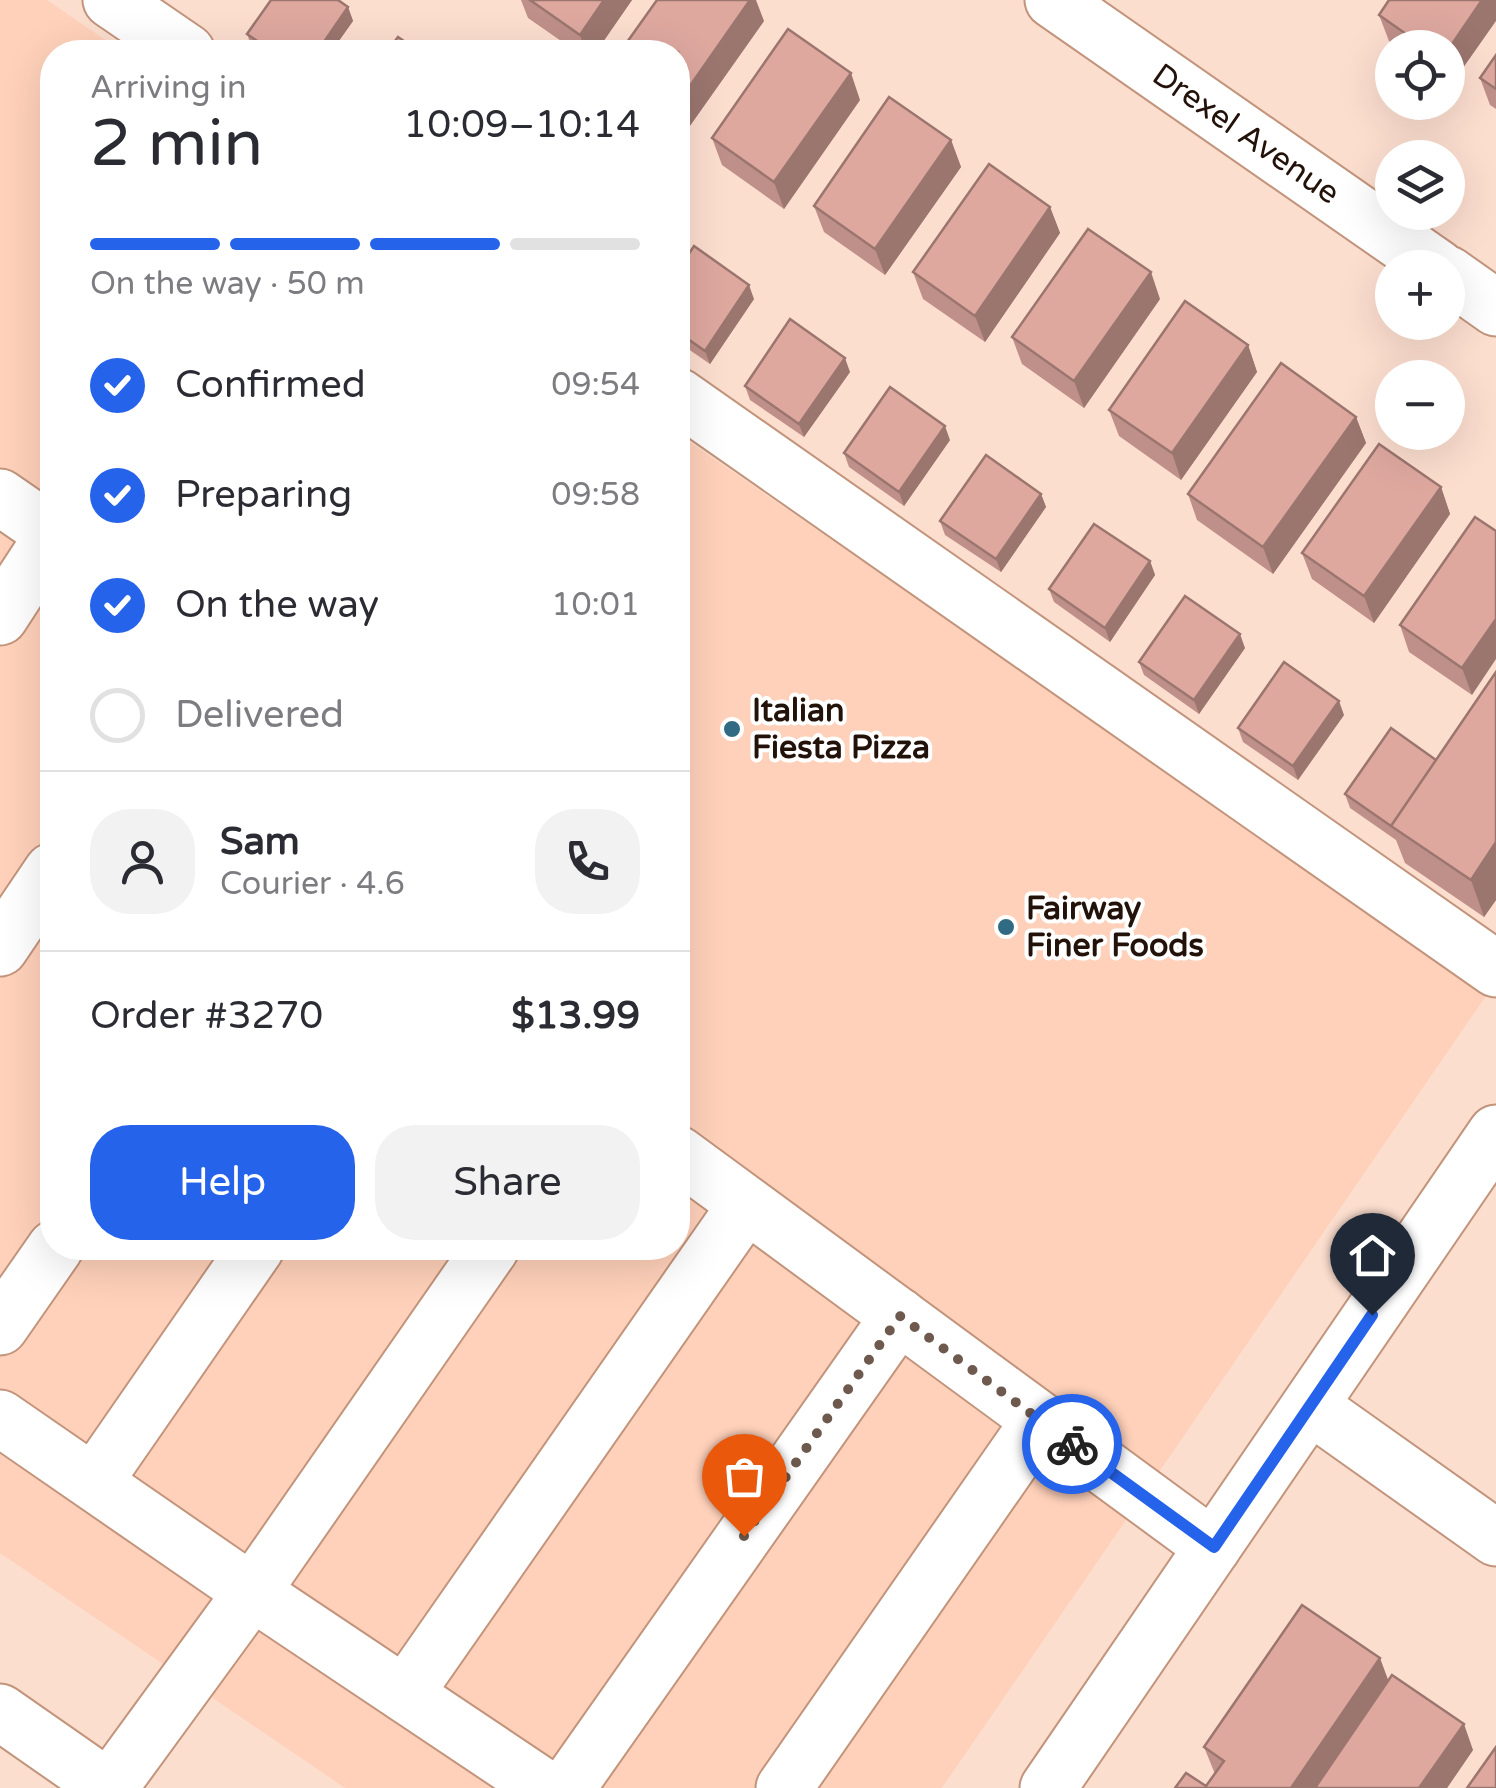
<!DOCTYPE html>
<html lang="en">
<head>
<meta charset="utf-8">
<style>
  :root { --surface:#fff; --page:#f2f2f3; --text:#2b2b33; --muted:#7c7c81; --line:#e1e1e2; --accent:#2563eb }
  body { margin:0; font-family:"Varela Round",sans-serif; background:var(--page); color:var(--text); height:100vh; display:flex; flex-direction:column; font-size:38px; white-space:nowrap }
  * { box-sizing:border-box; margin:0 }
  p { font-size:32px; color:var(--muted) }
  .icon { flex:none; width:55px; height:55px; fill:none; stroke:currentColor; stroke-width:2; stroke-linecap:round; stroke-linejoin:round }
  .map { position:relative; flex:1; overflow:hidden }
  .panel { position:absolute; left:40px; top:40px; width:650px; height:1220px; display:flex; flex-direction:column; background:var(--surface); border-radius:40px; box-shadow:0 10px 40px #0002 }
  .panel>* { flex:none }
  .controls { position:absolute; left:1375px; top:30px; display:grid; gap:20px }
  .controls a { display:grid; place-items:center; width:90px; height:90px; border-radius:50%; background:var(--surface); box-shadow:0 10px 40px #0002; font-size:50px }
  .pin { position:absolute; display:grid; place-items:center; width:85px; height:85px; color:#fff; margin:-102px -42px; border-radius:50% 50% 50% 0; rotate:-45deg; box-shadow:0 0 10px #0007 }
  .pin .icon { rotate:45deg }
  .courier { position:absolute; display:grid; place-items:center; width:100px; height:100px; margin:-50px; border:8px solid #2563eb; border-radius:50%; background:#fff; color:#222; box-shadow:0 2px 12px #0007 }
  .head em { font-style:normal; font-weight:600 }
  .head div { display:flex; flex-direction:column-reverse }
  .head { display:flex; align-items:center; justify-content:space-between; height:170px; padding:0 50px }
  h1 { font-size:65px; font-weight:600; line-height:75px }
  .bar { display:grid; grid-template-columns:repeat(4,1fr); gap:15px 10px; align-content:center; height:120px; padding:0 50px }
  .bar i { height:12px; border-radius:8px; background:var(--line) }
  .bar .selected { background:var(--accent) }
  .bar p { grid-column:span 4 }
  .line { display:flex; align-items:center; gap:25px; padding:0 50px; border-top:2px solid var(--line) }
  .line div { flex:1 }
  .round { display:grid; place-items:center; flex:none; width:105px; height:105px; border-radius:40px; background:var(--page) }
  ol { padding:0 50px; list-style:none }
  li { display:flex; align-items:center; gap:30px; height:110px }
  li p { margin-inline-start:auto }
  li .icon { padding:10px; border-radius:50%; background:var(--accent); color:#fff; stroke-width:4 }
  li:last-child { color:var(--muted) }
  li i { width:55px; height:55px; border:5px solid var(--line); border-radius:50% }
  .button { display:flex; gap:20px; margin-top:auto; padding:20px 50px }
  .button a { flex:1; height:115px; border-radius:40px; background:var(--accent); color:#fff; font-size:40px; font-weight:600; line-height:115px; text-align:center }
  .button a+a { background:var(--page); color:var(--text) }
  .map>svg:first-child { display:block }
</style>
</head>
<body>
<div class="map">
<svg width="1496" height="1788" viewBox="0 0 1496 1788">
  <rect width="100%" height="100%" fill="#fcdecf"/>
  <path fill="#ffd1ba" d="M 0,0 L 47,0 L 123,52 L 52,52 L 52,1248 L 678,1248 L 678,434 L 1488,993 L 942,1788 L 345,1788 L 0,1553 Z"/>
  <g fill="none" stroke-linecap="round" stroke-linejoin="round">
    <defs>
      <g id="minor">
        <path d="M 111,0 L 187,52"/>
        <path id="s1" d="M 1053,0 L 1438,268"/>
        <path d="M 1448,274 L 1496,308"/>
        <path d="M 678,396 L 1496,969"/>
        <path d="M 0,497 L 52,533"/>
        <path d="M 0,617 L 52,537"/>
        <path d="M 0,948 L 52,871"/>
        <path d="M 678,1154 L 1213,1547"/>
        <path d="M 491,1248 L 252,1592 L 545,1788"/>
        <path d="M 0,1327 L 55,1248"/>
        <path d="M 1310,1406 L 1496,1538"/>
        <path d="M 0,1418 L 252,1592 L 109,1788"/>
        <path d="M 94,1482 L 256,1248"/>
        <path d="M 405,1694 L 746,1205"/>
        <path d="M 567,1788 L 899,1316"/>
        <path d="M 784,1788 L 1040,1420"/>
        <path d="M 1048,1788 L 1496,1133"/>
      </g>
      <path id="major" d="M 0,1712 L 109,1788"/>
    </defs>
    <use href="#minor" stroke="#c2947c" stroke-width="59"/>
    <use href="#major" stroke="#c2947c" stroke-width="59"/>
    <use href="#minor" stroke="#fff" stroke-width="55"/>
    <use href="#major" stroke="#fff" stroke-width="55"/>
  </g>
  <path fill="#bf9089" d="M 521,0 L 632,0 L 596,52 L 577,52 L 528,18 Z
    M 1496,0 L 1451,85 L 1448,82 L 1448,48 L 1398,48 L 1389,41 L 1379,15 Z
    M 348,7 L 353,21 L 331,52 L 258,52 L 252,48 L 247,34 Z
    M 764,21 L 687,130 L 678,123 L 678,52 Z
    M 1496,55 L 1496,109 L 1490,105 L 1480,78 Z
    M 860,100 L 784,209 L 722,165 L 712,138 Z
    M 951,140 L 961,167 L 885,275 L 824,232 L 814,206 Z
    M 1050,207 L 1060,233 L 985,342 L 923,299 L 913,272 Z
    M 678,270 L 754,299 L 710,364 L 678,342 Z
    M 1160,299 L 1084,408 L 1022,364 L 1012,337 Z
    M 1248,345 L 1257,372 L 1181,480 L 1119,436 L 1109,410 Z
    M 850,372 L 804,437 L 750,400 L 745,386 Z
    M 1356,417 L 1366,443 L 1273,574 L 1197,520 L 1188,494 Z
    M 950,440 L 904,506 L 849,467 L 844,453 Z
    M 1441,487 L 1450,514 L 1374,623 L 1312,579 L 1302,553 Z
    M 1041,494 L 1046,507 L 1001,572 L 945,535 L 940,521 Z
    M 1496,531 L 1472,695 L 1409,652 L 1400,625 Z
    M 1150,561 L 1155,575 L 1110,642 L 1054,602 L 1049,589 Z
    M 1245,648 L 1199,714 L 1144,675 L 1139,662 Z
    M 1496,672 L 1496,900 L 1484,917 L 1405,863 L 1396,840 L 1350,808 L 1345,794 L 1436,760 Z
    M 1344,715 L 1298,780 L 1243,742 L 1238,728 Z
    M 1388,1680 L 1473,1750 L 1447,1788 L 1175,1788 L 1206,1786 L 1215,1774 L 1204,1747 Z"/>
  <path fill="#9b766f" d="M 604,0 L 632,0 L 596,52 L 586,52 L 580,35 Z
    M 750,0 L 756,0 L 764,21 L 687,130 L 678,103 Z
    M 1482,0 L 1496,0 L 1496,21 L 1451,85 L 1448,74 L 1448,50 Z
    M 348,7 L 353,21 L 331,52 L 317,52 Z
    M 851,73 L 860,100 L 784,209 L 774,182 Z
    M 951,140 L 961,167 L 885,275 L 875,249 Z
    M 1050,207 L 1060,233 L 985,342 L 975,316 Z
    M 1151,272 L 1160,299 L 1084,408 L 1074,381 Z
    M 749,285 L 754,299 L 710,364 L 705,351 Z
    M 1248,345 L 1257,372 L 1181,480 L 1172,453 Z
    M 845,358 L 850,372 L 804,437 L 799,424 Z
    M 1356,417 L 1366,443 L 1273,574 L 1263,547 Z
    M 945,426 L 950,440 L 904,506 L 899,492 Z
    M 1441,487 L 1450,514 L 1374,623 L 1364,596 Z
    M 1041,494 L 1046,507 L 1001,572 L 996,559 Z
    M 1150,561 L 1155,575 L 1110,642 L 1105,628 Z
    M 1496,619 L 1496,659 L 1472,695 L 1462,668 Z
    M 1240,634 L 1245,648 L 1199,714 L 1194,700 Z
    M 1339,701 L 1344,715 L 1298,780 L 1293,766 Z
    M 1496,842 L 1496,900 L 1484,917 L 1471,880 Z
    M 1380,1658 L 1390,1685 L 1319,1788 L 1291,1788 Z
    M 1464,1724 L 1473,1750 L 1447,1788 L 1419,1788 Z"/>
  <path fill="#dea89f" stroke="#9b766f" stroke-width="2.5" d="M 271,0 L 338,0 L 348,7 L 317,52 L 273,52 L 247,34 Z
    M 530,0 L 604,0 L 580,35 Z
    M 657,0 L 750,0 L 678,103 L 678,52 L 620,52 Z
    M 1389,0 L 1482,0 L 1448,50 L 1448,48 L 1426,48 L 1379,15 Z
    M 788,29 L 851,73 L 774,182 L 712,138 Z
    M 398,37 L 420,52 L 387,52 Z
    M 1496,55 L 1496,89 L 1480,78 Z
    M 889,97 L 951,140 L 875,249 L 814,206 Z
    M 989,164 L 1050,207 L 975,316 L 913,272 Z
    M 1088,229 L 1151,272 L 1074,381 L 1012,337 Z
    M 694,246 L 749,285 L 705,351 L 678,332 L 678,270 Z
    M 1185,301 L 1248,345 L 1172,453 L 1109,410 Z
    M 790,319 L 845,358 L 799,424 L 745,386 Z
    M 1281,363 L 1356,417 L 1263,547 L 1188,494 Z
    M 890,387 L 945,426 L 899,492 L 844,453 Z
    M 1379,444 L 1441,487 L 1364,596 L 1302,553 Z
    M 986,455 L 1041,494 L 996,559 L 940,521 Z
    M 1475,517 L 1496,531 L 1496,619 L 1462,668 L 1400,625 Z
    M 1094,524 L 1150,561 L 1105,628 L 1049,589 Z
    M 1185,596 L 1240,634 L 1194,700 L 1139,662 Z
    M 1284,662 L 1339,701 L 1293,766 L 1238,728 Z
    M 1496,672 L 1496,842 L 1471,880 L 1391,826 Z
    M 1391,728 L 1436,760 L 1391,826 L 1345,794 Z
    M 1302,1605 L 1380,1658 L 1291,1788 L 1175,1788 L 1186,1773 L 1206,1786 L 1224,1761 L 1204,1747 Z
    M 1392,1675 L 1464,1724 L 1419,1788 L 1315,1788 Z
    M 1496,1747 L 1496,1788 L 1467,1788 Z"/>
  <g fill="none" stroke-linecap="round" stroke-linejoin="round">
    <path stroke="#6e594e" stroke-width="10" stroke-dasharray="0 18" d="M 744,1536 L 900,1316 L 1072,1444"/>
    <path stroke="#2563eb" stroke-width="12" d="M 1072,1444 L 1214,1547 L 1372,1315"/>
  </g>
  <g fill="#316b83" stroke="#fff" stroke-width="4">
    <circle cx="732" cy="729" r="10"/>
    <circle cx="1006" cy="927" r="10"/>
  </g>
  <g text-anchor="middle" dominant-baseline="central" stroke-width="8" stroke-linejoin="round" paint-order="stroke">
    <g font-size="32" fill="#221209" stroke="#fff">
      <text stroke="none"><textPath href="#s1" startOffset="235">Drexel Avenue</textPath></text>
    </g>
    <g font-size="32" font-weight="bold" fill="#221209" stroke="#fff" text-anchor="start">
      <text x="752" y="711">Italian<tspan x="752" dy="37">Fiesta Pizza</tspan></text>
      <text x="1026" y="909">Fairway<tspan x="1026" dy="37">Finer Foods</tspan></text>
    </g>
  </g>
</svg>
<div class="controls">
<a><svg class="icon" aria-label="locate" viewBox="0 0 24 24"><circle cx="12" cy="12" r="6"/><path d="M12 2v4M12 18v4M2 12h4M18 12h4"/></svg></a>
<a><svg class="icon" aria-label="layers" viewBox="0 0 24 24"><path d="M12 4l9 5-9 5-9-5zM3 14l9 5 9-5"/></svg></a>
<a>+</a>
<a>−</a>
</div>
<div class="pin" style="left:744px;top:1536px;background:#ea580c"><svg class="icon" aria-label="bag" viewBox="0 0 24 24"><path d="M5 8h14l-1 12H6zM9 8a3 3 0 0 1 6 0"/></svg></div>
<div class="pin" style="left:1372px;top:1315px;background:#1f2937"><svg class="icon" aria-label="home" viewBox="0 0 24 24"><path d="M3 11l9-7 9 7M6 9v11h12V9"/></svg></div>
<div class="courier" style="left:1072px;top:1444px"><svg class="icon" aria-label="bike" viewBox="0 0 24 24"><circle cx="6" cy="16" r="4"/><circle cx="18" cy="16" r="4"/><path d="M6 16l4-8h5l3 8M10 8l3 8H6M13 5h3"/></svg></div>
<section class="panel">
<div class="head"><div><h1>2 min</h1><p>Arriving in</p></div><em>10:09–10:14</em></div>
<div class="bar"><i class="selected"></i><i class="selected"></i><i class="selected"></i><i></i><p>On the way · 50 m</p></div>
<ol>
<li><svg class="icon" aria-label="check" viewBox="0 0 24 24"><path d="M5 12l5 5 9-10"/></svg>Confirmed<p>09:54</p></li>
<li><svg class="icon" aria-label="check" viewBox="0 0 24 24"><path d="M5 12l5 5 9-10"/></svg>Preparing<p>09:58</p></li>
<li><svg class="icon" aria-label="check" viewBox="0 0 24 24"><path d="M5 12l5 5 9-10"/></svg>On the way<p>10:01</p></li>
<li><i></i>Delivered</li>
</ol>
<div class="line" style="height:180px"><a class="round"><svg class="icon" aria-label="person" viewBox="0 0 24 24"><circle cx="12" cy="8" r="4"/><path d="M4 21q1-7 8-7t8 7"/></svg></a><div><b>Sam</b><p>Courier · 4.6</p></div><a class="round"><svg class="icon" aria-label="phone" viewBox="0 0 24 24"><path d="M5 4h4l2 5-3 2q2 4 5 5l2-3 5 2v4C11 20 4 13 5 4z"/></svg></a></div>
<div class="line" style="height:130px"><div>Order #3270</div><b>$13.99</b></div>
<div class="button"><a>Help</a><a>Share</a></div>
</section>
</div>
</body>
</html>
